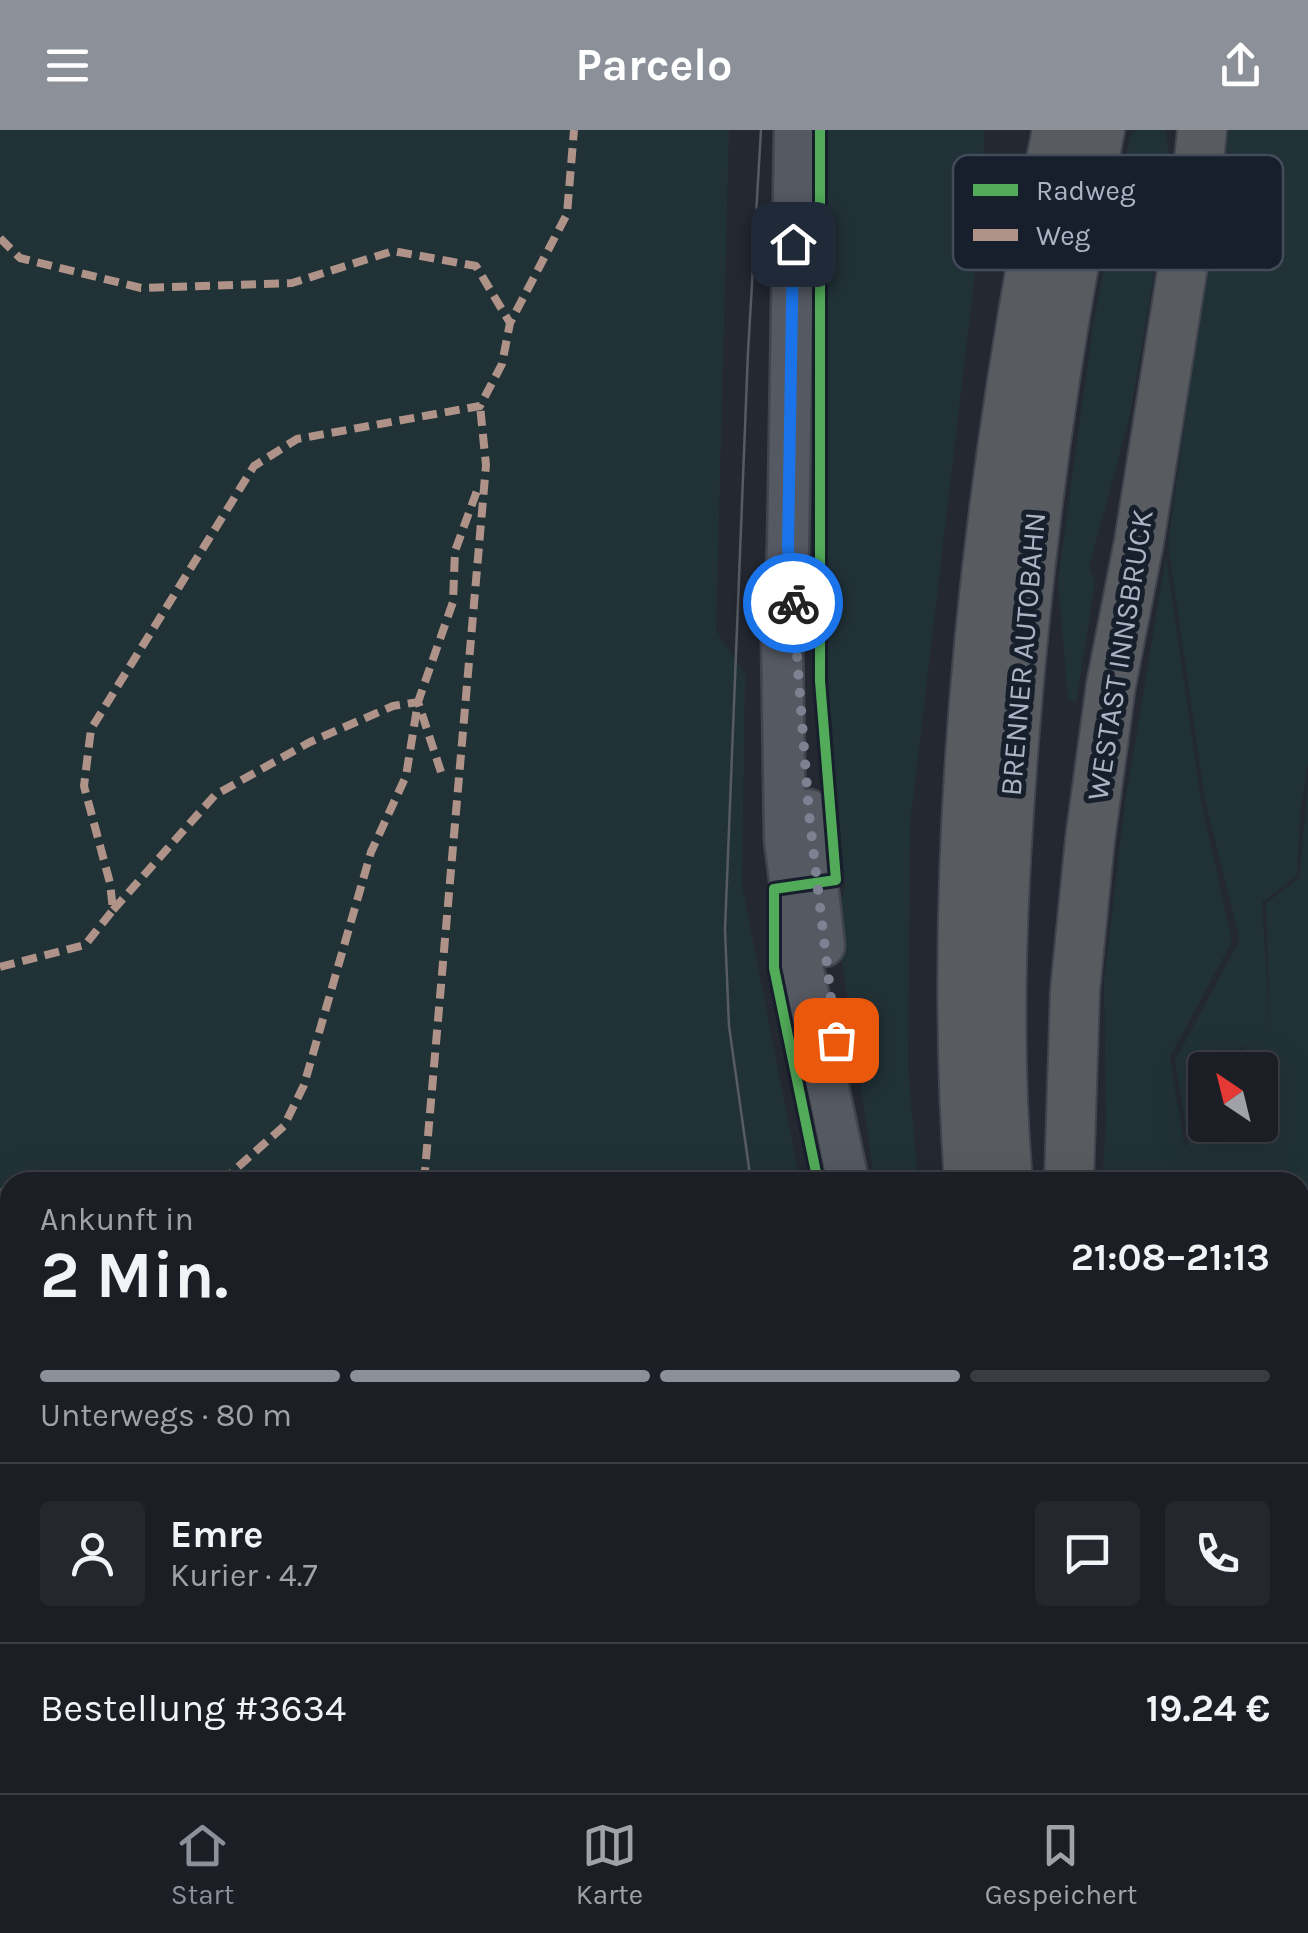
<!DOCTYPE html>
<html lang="de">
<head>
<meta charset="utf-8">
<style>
  :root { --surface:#1b1e25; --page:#24272d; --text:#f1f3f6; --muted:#a0a2a7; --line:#393c42; --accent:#8c9099 }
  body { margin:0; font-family:Karla,sans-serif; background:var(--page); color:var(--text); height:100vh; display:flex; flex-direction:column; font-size:38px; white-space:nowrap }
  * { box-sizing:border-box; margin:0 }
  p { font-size:32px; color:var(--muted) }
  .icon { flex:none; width:55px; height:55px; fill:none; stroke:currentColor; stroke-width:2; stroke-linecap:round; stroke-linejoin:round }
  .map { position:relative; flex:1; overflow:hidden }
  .sheet { position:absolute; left:0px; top:1042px; width:1310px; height:622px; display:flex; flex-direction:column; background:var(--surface); border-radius:30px 30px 0 0; box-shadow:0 10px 40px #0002,0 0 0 2px var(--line) }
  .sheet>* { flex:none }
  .needle { width:65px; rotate:325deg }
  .tools { position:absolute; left:1188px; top:922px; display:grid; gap:20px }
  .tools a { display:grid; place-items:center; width:90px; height:90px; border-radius:10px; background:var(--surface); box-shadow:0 10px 40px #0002,0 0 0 2px var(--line); font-size:50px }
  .pin { position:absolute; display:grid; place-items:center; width:85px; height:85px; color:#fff; margin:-42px; border-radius:20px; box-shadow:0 5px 15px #0006 }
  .courier { position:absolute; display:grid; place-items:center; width:100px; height:100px; margin:-50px; border:8px solid #1a73e8; border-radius:50%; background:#fff; color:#222; box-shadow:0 2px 12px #0007 }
  .overview em { font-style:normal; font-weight:700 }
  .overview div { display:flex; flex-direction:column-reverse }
  .overview { display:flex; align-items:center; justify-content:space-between; height:170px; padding:0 40px }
  h1 { font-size:65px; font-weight:700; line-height:75px }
  .bar { display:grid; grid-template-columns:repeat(4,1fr); gap:15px 10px; align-content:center; height:120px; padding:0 40px }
  .bar i { height:12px; border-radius:8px; background:var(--line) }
  .bar .selected { background:var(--accent) }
  .bar p { grid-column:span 4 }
  .line { display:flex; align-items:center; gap:25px; padding:0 40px; border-top:2px solid var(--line) }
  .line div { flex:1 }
  .round { display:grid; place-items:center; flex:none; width:105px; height:105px; border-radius:10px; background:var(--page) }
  header { display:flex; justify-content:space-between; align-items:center; height:130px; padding:0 40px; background:var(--accent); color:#fff; font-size:45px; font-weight:700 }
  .tab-bar { display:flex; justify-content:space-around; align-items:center; height:140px; border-top:2px solid var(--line); background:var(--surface); font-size:28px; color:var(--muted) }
  .tab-bar a { display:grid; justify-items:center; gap:5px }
  .tab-bar .selected { color:var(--accent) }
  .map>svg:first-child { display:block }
</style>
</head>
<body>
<header><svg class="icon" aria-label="menu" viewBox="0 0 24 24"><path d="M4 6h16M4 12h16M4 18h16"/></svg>Parcelo<svg class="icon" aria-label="share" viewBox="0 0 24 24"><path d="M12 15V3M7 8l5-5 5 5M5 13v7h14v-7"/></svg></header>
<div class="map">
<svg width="1308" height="1663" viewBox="0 0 1308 1663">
  <rect width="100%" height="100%" fill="#242831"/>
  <path fill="#213237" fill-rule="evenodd" d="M 0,0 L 729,0 L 716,500 L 745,544 L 742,755 L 800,1052 L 10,1052 L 10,1655 L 942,1655 L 944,1663 L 0,1663 Z
    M 828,0 L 985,0 L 975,143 L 910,695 L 908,938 L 918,1052 L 875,1052 L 836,792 L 845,757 L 826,528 Z
    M 1137,0 L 1165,0 L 1168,16 L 1162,99 L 1129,289 L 1089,437 L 1095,452 L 1076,573 L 1068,569 L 1058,451 L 1093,195 L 1130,7 Z
    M 1225,0 L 1308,0 L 1308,632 L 1300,685 L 1297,746 L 1262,772 L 1270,906 L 1266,773 L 1299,748 L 1308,654 L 1308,1663 L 1177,1663 L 1174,1655 L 1300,1655 L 1300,1052 L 1102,1052 L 1106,993 L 1104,851 L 1125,673 L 1166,426 L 1201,671 L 1232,811 L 1170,927 L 1185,1018 L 1188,1012 L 1175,931 L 1240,809 L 1205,670 L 1168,414 ZM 1262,909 L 1213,934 L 1211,940 L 1260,940 L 1260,995 L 1205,995 L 1205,958 L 1195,988 L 1209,932 Z"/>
  <path fill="#3c4048" stroke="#4b505a" stroke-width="2.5" d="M 0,1646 L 10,1646 L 10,1655 L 48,1655 L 48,1663 L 0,1663 Z"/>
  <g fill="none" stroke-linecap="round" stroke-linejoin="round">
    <defs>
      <path id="primary" d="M 795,0 L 788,417 L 782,508 L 785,710 L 799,821 L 848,1052
        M 809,680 L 824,816
        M 998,1655 L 1000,1663"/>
      <path id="motorway" d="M 969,1052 C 945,705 988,341 1057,0
        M 1008,1052 C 995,902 1003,749 1015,599 C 1031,396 1058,199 1100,0
        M 1069,1052 L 1075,861 L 1090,710 L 1111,555 L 1139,412 L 1198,41 L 1202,0
        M 1071,1655 L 1074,1663
        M 1110,1655 L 1112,1663"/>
    </defs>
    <use href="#primary" stroke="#41454e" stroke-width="45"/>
    <use href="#motorway" stroke="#40444e" stroke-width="52"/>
    <use href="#primary" stroke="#555962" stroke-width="40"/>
    <use href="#motorway" stroke="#585b5f" stroke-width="48"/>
    <path stroke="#575b63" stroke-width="2.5" d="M 751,1052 L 729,896 L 725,800 L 748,222 L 761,0
      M 880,1655 L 882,1663"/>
    <path stroke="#af9288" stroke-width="8" stroke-dasharray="15 8" stroke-linecap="butt" d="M 0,108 L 20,128 L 141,158 L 292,153 L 393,121 L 476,136 L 510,193
      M 113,780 L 215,665 L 310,612 L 393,576 L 418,572 L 442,645
      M 0,837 L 85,815 L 113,780 L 110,753 L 84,656 L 91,599 L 254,336 L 297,309 L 480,276 L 502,234 L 510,193 L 567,84 L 574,0
      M 221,1052 L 284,996 L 304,955 L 371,722 L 406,646 L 418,572 L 453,472 L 455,421 L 478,358
      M 424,1052 L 486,335 L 480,276
      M 0,1060 L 10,1067
      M 0,1237 L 10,1239
      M 0,1274 L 10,1268
      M 0,1629 L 10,1629
      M 482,1655 L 483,1663"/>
    <defs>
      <path id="cycleway" d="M 818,1052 L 774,838 L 774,759 L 836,750 L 820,551 L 820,0"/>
    </defs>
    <use href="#cycleway" stroke="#171e2c" stroke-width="16"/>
    <use href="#cycleway" stroke="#51ab58" stroke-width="10"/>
  </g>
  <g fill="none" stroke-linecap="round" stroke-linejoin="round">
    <path stroke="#7c8291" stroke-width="10" stroke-dasharray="0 18" d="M 793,473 L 809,684 L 836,910"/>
    <path stroke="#1a73e8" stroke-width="12" d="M 793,473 L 788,417 L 793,114"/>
  </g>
  <g text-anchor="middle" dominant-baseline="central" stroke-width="10" stroke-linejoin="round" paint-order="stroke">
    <g font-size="30" fill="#abb3c5" stroke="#171e2c">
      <text transform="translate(1023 524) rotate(-85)">BRENNER AUTOBAHN</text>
      <text transform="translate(1120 525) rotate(-81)">WESTAST INNSBRUCK</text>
    </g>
  </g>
  <rect x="953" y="25" width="330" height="115" rx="15" fill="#171e2c" stroke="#434b5a" stroke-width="2.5"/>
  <rect x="973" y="54" width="45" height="12" fill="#51ab58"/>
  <rect x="973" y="99" width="45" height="12" fill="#af9288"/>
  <g font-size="28" fill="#abb3c5">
    <text x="1036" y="70">Radweg</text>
    <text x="1036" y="115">Weg</text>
  </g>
</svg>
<div class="tools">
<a><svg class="needle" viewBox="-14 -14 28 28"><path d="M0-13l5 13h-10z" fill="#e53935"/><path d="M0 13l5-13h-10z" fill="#a0a2a7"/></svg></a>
</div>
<div class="pin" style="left:836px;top:910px;background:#ea580c"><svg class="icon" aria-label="bag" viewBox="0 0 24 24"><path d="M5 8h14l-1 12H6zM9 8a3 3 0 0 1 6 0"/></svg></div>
<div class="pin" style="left:793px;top:114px;background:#1f2937"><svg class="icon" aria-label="home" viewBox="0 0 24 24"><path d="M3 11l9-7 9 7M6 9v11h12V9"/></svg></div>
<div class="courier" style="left:793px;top:473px"><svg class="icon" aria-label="bike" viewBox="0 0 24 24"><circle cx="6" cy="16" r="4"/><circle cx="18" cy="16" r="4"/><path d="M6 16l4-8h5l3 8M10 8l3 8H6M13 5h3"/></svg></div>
<section class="sheet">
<div class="overview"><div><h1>2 Min.</h1><p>Ankunft in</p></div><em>21:08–21:13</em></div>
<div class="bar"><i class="selected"></i><i class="selected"></i><i class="selected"></i><i></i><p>Unterwegs · 80 m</p></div>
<div class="line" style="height:180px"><a class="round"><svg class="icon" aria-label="person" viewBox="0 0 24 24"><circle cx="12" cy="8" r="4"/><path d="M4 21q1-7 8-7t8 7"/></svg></a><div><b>Emre</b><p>Kurier · 4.7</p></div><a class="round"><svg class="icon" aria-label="chat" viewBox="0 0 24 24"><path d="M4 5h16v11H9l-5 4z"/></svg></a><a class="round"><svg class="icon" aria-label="phone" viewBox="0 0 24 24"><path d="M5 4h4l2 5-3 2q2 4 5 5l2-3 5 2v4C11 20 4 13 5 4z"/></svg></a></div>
<div class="line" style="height:130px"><div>Bestellung #3634</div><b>19.24 €</b></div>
</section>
</div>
<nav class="tab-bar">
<a class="selected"><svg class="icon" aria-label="home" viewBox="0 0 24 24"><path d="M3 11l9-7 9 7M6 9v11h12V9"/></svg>Start</a>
<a><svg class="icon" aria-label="map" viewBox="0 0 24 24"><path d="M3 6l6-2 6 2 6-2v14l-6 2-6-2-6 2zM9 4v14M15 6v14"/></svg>Karte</a>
<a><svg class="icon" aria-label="saved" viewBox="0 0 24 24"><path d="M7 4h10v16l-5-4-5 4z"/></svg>Gespeichert</a>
</nav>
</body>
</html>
